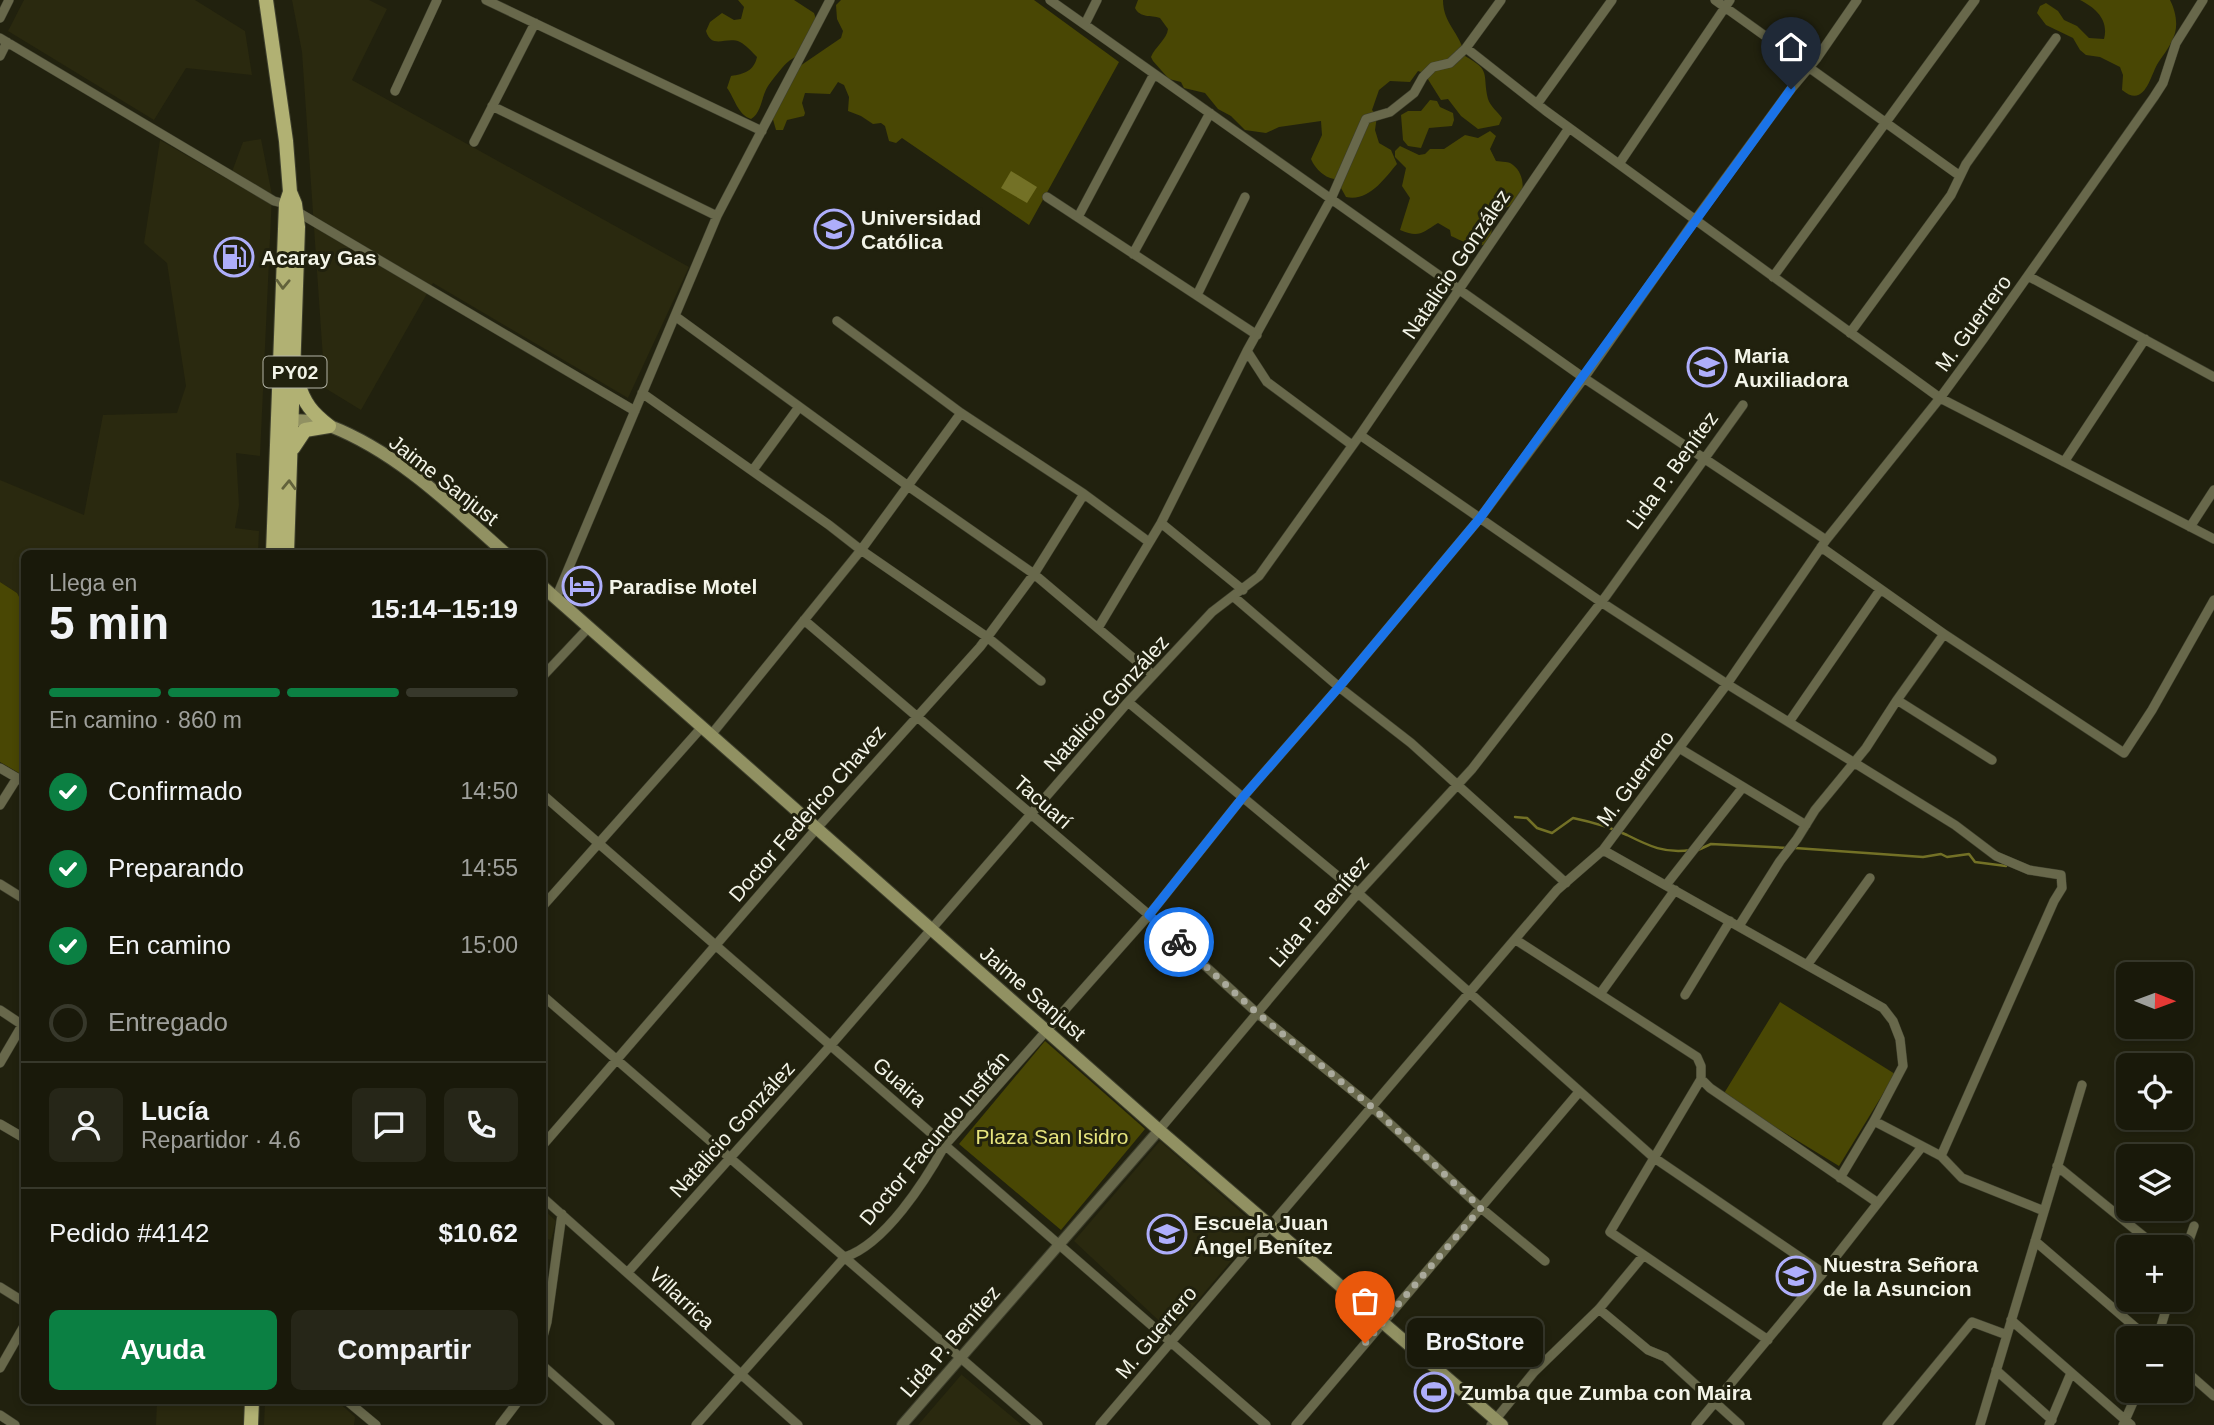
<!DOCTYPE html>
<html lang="es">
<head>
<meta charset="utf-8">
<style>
  :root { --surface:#19190a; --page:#262618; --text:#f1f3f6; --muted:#9fa09c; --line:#37382b; --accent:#0b8043 }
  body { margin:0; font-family:Helvetica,sans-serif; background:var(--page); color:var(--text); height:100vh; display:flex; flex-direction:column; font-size:26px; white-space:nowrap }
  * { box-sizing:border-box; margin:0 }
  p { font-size:23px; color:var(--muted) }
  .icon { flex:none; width:38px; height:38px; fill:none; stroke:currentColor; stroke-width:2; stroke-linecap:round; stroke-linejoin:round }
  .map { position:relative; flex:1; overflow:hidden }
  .drawer { position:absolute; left:21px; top:550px; width:525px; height:854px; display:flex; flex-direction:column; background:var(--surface); border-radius:10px; box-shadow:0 4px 10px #0003,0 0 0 2px var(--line) }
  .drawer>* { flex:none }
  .needle { width:46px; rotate:91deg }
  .controls { position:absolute; left:2116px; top:962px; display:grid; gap:14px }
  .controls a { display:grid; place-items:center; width:77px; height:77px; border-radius:10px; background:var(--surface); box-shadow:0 4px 10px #0003,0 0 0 2px var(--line); font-size:35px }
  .pin { position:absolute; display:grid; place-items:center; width:60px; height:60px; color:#fff; margin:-72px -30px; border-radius:50% 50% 50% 0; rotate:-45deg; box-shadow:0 0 7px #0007 }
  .pin .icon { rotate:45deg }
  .courier { position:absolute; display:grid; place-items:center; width:70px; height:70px; margin:-35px; border:5px solid #1a73e8; border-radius:50%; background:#fff; color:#222; box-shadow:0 2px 9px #0007 }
  .bubble { position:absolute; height:49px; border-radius:10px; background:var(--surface); box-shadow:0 4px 10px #0003,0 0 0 2px var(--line); font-size:23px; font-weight:700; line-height:49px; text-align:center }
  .head em { font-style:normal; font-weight:700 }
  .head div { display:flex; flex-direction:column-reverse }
  .head { display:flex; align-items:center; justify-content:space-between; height:119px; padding:0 28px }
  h1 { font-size:46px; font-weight:700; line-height:52px }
  .bar { display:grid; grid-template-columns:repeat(4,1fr); gap:10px 7px; align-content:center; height:84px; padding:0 28px }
  .bar i { height:9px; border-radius:5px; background:var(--line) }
  .bar .current { background:var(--accent) }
  .bar p { grid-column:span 4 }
  .line { display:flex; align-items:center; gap:18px; padding:0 28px; border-top:2px solid var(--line) }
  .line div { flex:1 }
  .round { display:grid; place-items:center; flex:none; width:74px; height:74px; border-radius:10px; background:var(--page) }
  ol { padding:0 28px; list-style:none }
  li { display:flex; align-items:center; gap:21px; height:77px }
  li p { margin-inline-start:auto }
  li .icon { padding:7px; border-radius:50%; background:var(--accent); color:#fff; stroke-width:4 }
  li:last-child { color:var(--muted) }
  li i { width:38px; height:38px; border:4px solid var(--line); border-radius:50% }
  .action { display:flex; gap:14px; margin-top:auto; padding:14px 28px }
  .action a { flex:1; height:80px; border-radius:10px; background:var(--accent); color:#fff; font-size:28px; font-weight:700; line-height:80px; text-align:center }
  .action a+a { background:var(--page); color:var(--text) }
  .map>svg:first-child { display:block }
</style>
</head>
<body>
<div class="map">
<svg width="2214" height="1425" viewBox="0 0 2214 1425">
  <rect width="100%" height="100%" fill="#21210e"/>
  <path fill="#2a290f" d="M 24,0 L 195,0 L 245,31 L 252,75 L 186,68 L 154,120 L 8,31 Z
    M 292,0 L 369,0 L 387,9 L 352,80 L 689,267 L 628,398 L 433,283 L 361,410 L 325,388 L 302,52 Z
    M 261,139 L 272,195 L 260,456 L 236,453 L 239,505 L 235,528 L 259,531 L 258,553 L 24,553 L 24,606 L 17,593 L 0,582 L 0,480 L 84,515 L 103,415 L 177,413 L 186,386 L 167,263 L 144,243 L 160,140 L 229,180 L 243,142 Z
    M 1160,1141 L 1259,1228 L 1171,1332 L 1074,1241 Z
    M 543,1209 L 556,1221 L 551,1240 L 543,1238 Z
    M 962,1374 L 962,1375 L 1022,1425 L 918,1425 Z
    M 157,1400 L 244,1400 L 243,1425 L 156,1425 Z
    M 265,1400 L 336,1400 L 355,1417 L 354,1425 L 264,1425 Z"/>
  <path fill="#494704" d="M 738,0 L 794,0 L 814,13 L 816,19 L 812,25 C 819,56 797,49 782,68 C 777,74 772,80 768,86 C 761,97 762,112 751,119 C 738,115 735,99 727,88 L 731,76 C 744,74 754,71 757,57 C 752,52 746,45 740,42 C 726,36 712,50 706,31 L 710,22 L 722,13 L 734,20 L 741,19 L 744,7 Z
    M 841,0 L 1034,0 L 1119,62 L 1029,225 L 902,138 L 896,143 L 889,141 L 885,126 L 881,123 L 873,124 L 861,116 L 848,111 L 849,97 L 844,85 L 838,82 L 830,94 L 805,93 L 802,103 L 805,113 L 804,116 L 787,120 L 783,130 L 776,130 L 772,116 L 797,68 L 841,38 L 843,31 L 837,19 L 836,5 Z
    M 1138,0 L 1443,0 C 1443,24 1460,32 1465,56 C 1492,71 1482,74 1488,99 C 1490,106 1498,112 1502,118 L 1499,125 L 1478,129 L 1461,116 L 1448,99 L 1441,100 L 1424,73 L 1418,71 L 1410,82 L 1390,81 L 1379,90 L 1372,110 L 1377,116 L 1375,130 L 1379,143 L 1391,150 L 1397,164 C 1384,179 1369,202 1346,197 L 1336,179 C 1326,179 1315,169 1311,159 L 1322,135 L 1321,121 L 1279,127 L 1266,133 L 1245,130 L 1231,116 L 1218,109 L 1205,93 L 1184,88 L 1181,82 L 1169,79 L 1153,61 L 1151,57 C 1155,47 1167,39 1168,29 L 1160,18 C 1151,15 1140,18 1135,8 Z
    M 2080,0 L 2170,0 C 2175,10 2178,22 2175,33 C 2172,44 2164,54 2158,63 C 2150,76 2145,109 2122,90 L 2123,75 L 2120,67 L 2100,57 L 2086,55 L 2080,50 L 2073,38 L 2046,25 L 2037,13 L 2040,6 L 2046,3 L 2058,11 L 2064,20 L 2077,26 L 2089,38 L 2104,39 C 2109,20 2096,8 2080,0 Z
    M 1430,100 L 1437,101 L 1440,107 L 1453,113 L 1454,120 L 1452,126 L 1429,128 L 1421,148 L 1408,146 L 1403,140 L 1401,115 L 1408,111 L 1421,111 Z
    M 1490,131 L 1496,136 L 1490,149 L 1496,161 C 1502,162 1509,161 1513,165 C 1524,173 1526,192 1517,202 C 1513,206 1507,207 1501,209 L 1492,228 L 1490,242 C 1478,250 1464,242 1451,236 L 1450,230 L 1438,223 C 1422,233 1419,238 1400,230 L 1410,198 L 1402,186 L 1406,168 L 1395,157 L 1395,151 L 1400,146 L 1419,155 L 1425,154 L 1430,149 L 1444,149 L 1465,135 L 1478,138 Z
    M 0,582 L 17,593 L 24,606 L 24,776 L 0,762 Z
    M 1780,1002 L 1895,1074 L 1839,1166 L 1723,1095 Z
    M 1045,1041 L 1145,1129 L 1061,1230 L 959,1144 Z"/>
  <path fill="#737126" d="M 1011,171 L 1037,187 L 1027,203 L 1001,188 Z"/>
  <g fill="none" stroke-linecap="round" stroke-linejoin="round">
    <path stroke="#737126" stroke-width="2.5" d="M 1515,817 L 1527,818 L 1537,828 L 1552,833 L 1573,818 C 1592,822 1610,827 1627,835 C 1649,846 1665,854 1691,850
      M 1795,848 L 1923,857 L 1941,854 L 1947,857 L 1969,854 L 1975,862 L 2006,866
      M 1698,850 L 1711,844 L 1788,848"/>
    <defs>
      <path id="minor" d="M 486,0 L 762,131
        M 1050,0 L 1584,378 L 1826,540
        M 1715,0 L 1960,176
        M 0,18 L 9,0
        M 1085,24 L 1097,0
        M 0,38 L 274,201 L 286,204
        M 1466,48 L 1546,111 L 1940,398 L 2214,539
        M 0,56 L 7,42
        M 395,91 L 437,0
        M 1537,104 L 1612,0
        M 492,106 L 717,216
        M 474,142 L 535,23
        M 1619,164 L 1730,0
        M 1047,197 L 1257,335
        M 296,211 L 635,411
        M 1078,217 L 1154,74
        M 1133,254 L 1210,113
        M 2028,276 L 2214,377
        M 1773,277 L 1975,0
        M 1197,295 L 1245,197
        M 675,316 L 908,486 L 1034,574 L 1153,675
        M 837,321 L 961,413 L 1084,494 L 1149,542
        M 1850,333 L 1951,195 L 1966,164 L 2056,38
        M 1247,351 L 1267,382 L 1352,445
        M 642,393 L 829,525 L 861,550 L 987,637 L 1041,681
        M 1360,435 L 1601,602 L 1727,684 L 1955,825 L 1996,856 L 2029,870 L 2061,875 L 2062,888 L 2054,901 L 1941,1156
        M 2064,462 L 2145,339
        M 753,470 L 799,407
        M 1161,523 L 1243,590
        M 2190,527 L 2214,490
        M 1821,547 L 1944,634 L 2124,753 L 2152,710 L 2214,600
        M 1234,597 L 1339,687 L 1411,743 L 1566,883
        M 556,598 L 717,216 L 830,0
        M 804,620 L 1149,915 L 1257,1013 L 1372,1107 L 1481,1208 L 1545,1261
        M 1098,628 L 1161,523 L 1247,351 L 1331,199 L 1366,119 L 1390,112 L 1414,93 L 1423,77 L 1433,67 L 1450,63 L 1466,48 L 1501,0
        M 542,677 L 589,627
        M 1897,700 L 1944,634
        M 1128,702 L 1358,893 L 1653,1157 L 1823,1273
        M 1789,722 L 1880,590
        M 711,735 L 861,550 L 961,413
        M 1679,748 L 1806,825
        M 0,768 L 24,782
        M 542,794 L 1266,1425
        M 0,805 L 17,778
        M 1603,850 L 1883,1008 L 1893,1021 L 1900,1039 L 1903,1066 L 1874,1121 L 1840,1178
        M 0,884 L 24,899
        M 1666,885 L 1743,787
        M 542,907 L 702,727
        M 1739,926 L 1780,861 L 1797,839 L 1815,810 L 1866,748 L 1897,700 L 1992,760
        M 1516,940 L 1697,1057 L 1701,1066 L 1701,1079 L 1710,1088 L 1878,1203
        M 1807,965 L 1870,878
        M 1600,994 L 1675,890
        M 542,995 L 1038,1425
        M 1685,995 L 1730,921
        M 0,1010 L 24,1026
        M 0,1063 L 24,1022
        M 1701,1079 L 1610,1232 L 1768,1340
        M 1874,1121 L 1941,1156 L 1962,1178 L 2044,1211
        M 0,1124 L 24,1138
        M 1159,1130 L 1358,893 L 1472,769 L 1606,596 L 1743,405
        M 542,1146 L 817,828 L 980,647 L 1034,574 L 1084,494
        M 2057,1166 L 2158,1248
        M 542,1197 L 798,1425
        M 2035,1241 L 2149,1339
        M 2180,1266 L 2194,1226
        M 628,1272 L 831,1045 L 1128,702 L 1212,612 L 1259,576 L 1360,435 L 1569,128
        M 0,1287 L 24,1302
        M 1599,1309 L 1648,1350 L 1665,1357 L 1740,1425
        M 2011,1320 L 2131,1425
        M 2157,1339 L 2169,1300
        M 542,1340 L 547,1322 L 562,1214
        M 542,1365 L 610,1425
        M 2180,1366 L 2214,1396
        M 0,1368 L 24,1326
        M 1996,1370 L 2052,1420
        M 346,1400 L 376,1425
        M 0,1415 L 15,1425
        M 500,1425 L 519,1400
        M 696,1425 L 845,1257 C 885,1244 925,1181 945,1145 L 1149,915 L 1243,797 L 1339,687 L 1480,518 L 1584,378 L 1695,220 L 1791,89 L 1817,58 L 1857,0
        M 1100,1425 L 1557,890 L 1603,850 L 1727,684 L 1826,540 L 1940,398 L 1984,338 L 2154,97 L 2163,83 L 2176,43 L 2203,0
        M 1296,1425 L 1579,1092
        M 1491,1425 L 1534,1372 L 1599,1309 L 1643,1256
        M 1696,1425 L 1823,1273 L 1921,1148
        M 1887,1425 L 1972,1322 L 2007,1335
        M 1980,1425 L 2082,1085
        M 2049,1425 L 2071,1373
        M 2123,1425 L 2138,1391"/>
      <path id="tertiary" d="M 902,1425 L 1159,1130"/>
      <path id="secondary" d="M 282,420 C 298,420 315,420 330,426 C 397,452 452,506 505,553
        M 542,586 L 1159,1130 L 1502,1425"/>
      <path id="primary" d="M 266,0 L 286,141 L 290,192 L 295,204 L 298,227 L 287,553
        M 298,383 C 304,403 312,413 329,426
        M 293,448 L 305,430 L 329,426
        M 273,553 L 285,229 L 286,204 L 290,192
        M 251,1425 L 252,1400"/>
    </defs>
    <use href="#minor" stroke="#3e3f2d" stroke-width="10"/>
    <use href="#tertiary" stroke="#3e3f2d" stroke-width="12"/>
    <use href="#secondary" stroke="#3e3f2d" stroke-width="14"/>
    <use href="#primary" stroke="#3e3f2d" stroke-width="16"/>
    <use href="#minor" stroke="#68684b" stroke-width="9"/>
    <use href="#tertiary" stroke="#68684b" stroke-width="10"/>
    <use href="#secondary" stroke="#919162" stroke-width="12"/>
    <use href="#primary" stroke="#b1b173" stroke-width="14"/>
  </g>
  <defs><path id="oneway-chevron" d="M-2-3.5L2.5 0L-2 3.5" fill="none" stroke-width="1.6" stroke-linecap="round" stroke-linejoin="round" transform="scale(1.75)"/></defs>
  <g stroke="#62623b">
    <use href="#oneway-chevron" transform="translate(283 284) rotate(92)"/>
    <use href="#oneway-chevron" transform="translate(289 485) rotate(-88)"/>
  </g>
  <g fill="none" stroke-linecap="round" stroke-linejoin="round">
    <path stroke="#aaaa9c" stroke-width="7" stroke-dasharray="0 12.6" d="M 1179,942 L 1257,1013 L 1372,1107 L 1481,1208 L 1365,1343"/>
    <path stroke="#1a73e8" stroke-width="9" d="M 1179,942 L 1149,915 L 1243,797 L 1339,687 L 1480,518 L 1791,89"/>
  </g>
  <defs>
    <symbol id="school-ring" viewBox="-11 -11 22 22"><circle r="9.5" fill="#21210e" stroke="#aeaefb" stroke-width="1.5"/><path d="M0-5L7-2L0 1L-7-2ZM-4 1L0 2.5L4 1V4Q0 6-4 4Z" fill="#aeaefb"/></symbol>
    <symbol id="fuel-ring" viewBox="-11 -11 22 22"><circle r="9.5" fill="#21210e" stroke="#aeaefb" stroke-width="1.5"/><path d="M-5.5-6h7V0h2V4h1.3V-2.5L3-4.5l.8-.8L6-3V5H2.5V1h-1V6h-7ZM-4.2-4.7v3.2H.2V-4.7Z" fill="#aeaefb"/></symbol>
    <symbol id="hotel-ring" viewBox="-11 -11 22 22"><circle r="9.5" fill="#21210e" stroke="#aeaefb" stroke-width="1.5"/><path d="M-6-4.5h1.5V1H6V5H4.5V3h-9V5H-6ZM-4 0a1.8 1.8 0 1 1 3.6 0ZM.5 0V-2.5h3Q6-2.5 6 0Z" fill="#aeaefb"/></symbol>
    <symbol id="stadium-ring" viewBox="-11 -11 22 22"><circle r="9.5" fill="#21210e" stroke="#aeaefb" stroke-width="1.5"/><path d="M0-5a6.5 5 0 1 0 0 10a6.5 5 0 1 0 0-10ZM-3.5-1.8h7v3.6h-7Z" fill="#aeaefb"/></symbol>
  </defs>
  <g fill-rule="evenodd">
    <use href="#school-ring" x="812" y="207" width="44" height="44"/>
    <use href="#fuel-ring" x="212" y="235" width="44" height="44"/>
    <use href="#school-ring" x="1685" y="345" width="44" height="44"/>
    <use href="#hotel-ring" x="560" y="564" width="44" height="44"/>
    <use href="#school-ring" x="1145" y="1212" width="44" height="44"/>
    <use href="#school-ring" x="1774" y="1254" width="44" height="44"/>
    <use href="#stadium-ring" x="1412" y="1370" width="44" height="44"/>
  </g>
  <g text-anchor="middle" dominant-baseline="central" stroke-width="6" stroke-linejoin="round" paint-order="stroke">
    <rect fill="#21210e" stroke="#b4b5a7" stroke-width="2" x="263.5" y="356.5" width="63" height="31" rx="5"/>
    <g font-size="19" font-weight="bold" fill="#f3f4e8">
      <text x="295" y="372">PY02</text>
    </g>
    <g font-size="21" font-weight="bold" fill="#f3f4e8" stroke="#21210e" text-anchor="start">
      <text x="861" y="217">Universidad<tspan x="861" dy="24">Católica</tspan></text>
      <text x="261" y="257">Acaray Gas</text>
      <text x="1734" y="355">Maria<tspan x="1734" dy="24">Auxiliadora</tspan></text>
      <text x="609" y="586">Paradise Motel</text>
      <text x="1194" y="1222">Escuela Juan<tspan x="1194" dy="24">Ángel Benítez</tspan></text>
      <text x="1823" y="1264">Nuestra Señora<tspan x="1823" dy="24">de la Asuncion</tspan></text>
      <text x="1461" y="1392">Zumba que Zumba con Maira</text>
    </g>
    <g font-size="21" fill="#f3f4e8" stroke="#21210e">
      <text transform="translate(1456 264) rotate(-56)">Natalicio González</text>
      <text transform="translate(1973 323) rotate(-54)">M. Guerrero</text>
      <text transform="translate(1672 470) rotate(-54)">Lida P. Benítez</text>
      <text transform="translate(444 480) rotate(38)">Jaime Sanjust</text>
      <text transform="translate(1106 703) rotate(-48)">Natalicio González</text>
      <text transform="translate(1635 778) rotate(-53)">M. Guerrero</text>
      <text transform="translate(1043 802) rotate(41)">Tacuarí</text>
      <text transform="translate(807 813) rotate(-49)">Doctor Federico Chavez</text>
      <text transform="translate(1319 911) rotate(-49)">Lida P. Benítez</text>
      <text transform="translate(1033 993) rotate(41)">Jaime Sanjust</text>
      <text transform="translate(900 1082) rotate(41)">Guaira</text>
      <text transform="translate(732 1129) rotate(-48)">Natalicio González</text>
      <text transform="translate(934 1138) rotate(-50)">Doctor Facundo Insfrán</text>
      <text transform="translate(682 1298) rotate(43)">Villarrica</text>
      <text transform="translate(1156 1332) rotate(-50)">M. Guerrero</text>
      <text transform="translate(950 1341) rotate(-49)">Lida P. Benítez</text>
    </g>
    <g font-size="21" fill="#e6e47d" stroke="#21210e">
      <text x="1052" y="1136">Plaza San Isidro</text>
    </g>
  </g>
</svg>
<div class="controls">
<a><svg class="needle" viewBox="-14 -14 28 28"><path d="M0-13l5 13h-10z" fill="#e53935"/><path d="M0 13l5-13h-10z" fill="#9fa09c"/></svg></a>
<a><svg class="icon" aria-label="locate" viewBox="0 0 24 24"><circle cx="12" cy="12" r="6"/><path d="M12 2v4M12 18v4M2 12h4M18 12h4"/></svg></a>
<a><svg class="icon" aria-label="layers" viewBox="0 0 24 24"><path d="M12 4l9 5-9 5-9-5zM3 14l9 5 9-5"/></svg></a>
<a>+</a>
<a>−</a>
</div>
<div class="pin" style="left:1365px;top:1343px;background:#ea580c"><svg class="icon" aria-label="bag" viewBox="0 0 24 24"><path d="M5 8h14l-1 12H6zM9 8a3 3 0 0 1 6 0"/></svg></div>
<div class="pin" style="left:1791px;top:89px;background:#1f2937"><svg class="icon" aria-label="home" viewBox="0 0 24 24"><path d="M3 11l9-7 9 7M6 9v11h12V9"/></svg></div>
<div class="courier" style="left:1179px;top:942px"><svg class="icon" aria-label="bike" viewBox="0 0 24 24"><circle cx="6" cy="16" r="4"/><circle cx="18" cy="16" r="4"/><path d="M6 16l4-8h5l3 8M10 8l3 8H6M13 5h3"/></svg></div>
<div class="bubble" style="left:1407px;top:1318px;width:136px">BroStore</div>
<section class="drawer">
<div class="head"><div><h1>5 min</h1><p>Llega en</p></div><em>15:14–15:19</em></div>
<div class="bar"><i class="current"></i><i class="current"></i><i class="current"></i><i></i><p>En camino · 860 m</p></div>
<ol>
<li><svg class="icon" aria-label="check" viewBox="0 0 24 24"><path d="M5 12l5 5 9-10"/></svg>Confirmado<p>14:50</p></li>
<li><svg class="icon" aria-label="check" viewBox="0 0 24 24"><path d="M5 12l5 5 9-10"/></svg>Preparando<p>14:55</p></li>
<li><svg class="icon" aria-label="check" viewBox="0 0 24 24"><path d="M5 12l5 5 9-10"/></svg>En camino<p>15:00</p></li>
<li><i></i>Entregado</li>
</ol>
<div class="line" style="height:126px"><a class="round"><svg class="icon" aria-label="person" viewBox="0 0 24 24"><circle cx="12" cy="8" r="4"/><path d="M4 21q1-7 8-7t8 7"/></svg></a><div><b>Lucía</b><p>Repartidor · 4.6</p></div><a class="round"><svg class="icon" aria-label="chat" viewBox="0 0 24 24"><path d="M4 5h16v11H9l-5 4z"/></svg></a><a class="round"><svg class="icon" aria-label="phone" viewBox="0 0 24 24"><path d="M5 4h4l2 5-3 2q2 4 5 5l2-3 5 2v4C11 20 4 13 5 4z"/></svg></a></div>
<div class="line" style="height:91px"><div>Pedido #4142</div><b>$10.62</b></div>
<div class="action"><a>Ayuda</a><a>Compartir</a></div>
</section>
</div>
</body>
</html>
